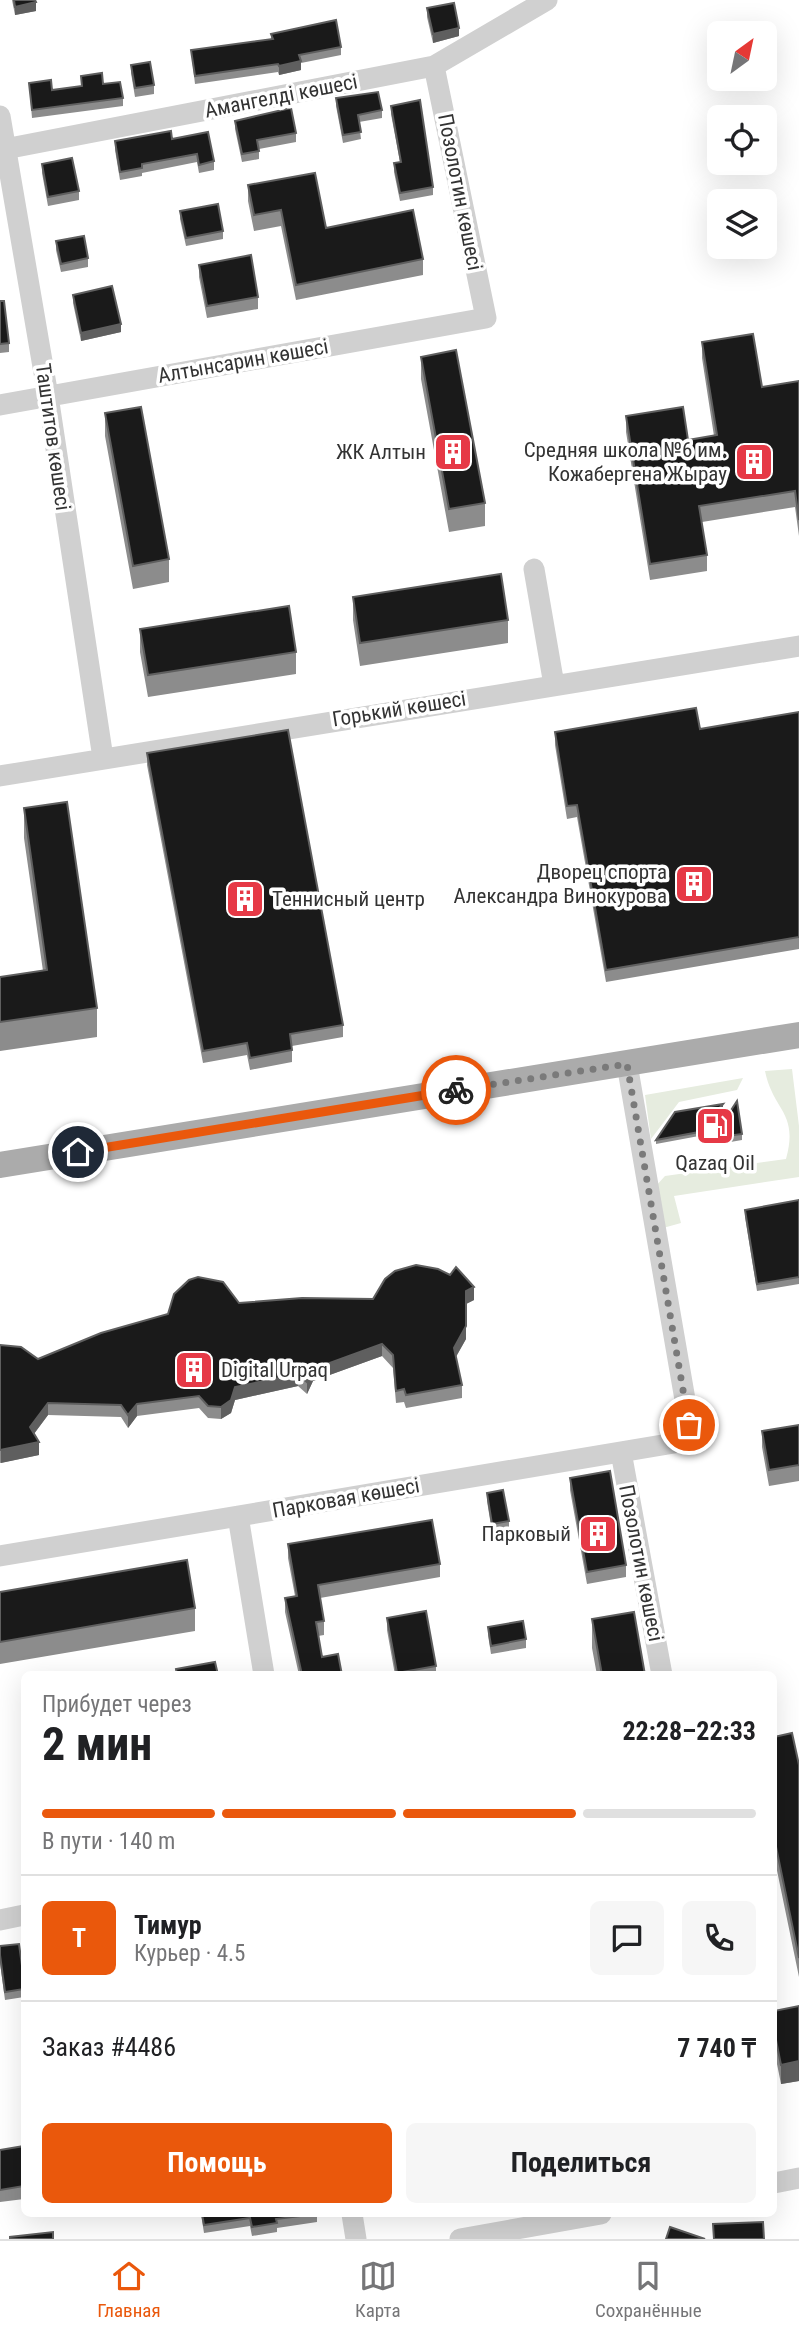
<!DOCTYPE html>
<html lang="ru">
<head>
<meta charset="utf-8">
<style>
  :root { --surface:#fff; --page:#f6f6f6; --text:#202124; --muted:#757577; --line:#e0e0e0; --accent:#ea580c }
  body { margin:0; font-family:"Roboto Condensed",sans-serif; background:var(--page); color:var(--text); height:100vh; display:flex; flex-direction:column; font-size:26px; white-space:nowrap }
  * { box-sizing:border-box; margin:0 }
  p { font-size:23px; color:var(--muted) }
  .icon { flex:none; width:38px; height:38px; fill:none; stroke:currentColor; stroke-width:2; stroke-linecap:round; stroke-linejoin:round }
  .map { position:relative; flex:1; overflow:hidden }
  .panel { position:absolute; left:21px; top:1671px; width:756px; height:546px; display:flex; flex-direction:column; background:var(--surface); border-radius:10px; box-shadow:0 7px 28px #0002 }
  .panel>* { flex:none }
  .needle { width:46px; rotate:33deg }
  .tools { position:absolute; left:707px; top:21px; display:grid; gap:14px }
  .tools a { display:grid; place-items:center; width:70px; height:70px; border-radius:10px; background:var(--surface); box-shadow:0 7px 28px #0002; font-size:35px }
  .pin { position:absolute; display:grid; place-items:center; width:60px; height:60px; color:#fff; margin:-30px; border:4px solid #fff; border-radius:50%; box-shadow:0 2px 7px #0007 }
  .courier { position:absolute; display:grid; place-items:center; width:70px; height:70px; margin:-35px; border:5px solid #ea580c; border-radius:50%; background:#fff; color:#222; box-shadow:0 2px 9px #0007 }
  .summary em { font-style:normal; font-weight:700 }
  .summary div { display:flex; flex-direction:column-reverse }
  .summary { display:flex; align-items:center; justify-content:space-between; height:119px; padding:0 21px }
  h1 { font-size:46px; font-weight:700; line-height:52px }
  .bar { display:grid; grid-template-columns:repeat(4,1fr); gap:10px 7px; align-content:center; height:84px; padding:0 21px }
  .bar i { height:9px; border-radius:5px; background:var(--line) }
  .bar .current { background:var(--accent) }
  .bar p { grid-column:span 4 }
  .line { display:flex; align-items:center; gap:18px; padding:0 21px; border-top:2px solid var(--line) }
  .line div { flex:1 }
  .round { display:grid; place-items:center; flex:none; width:74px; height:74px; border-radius:10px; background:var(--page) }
  .primary-button { display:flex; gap:14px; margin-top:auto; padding:14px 21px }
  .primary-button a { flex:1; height:80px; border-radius:10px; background:var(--accent); color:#fff; font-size:28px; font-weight:700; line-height:80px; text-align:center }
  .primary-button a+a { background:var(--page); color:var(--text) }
  .tab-bar { display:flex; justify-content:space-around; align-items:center; height:98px; border-top:2px solid var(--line); background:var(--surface); font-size:19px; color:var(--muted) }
  .tab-bar a { display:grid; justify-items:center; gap:4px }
  .tab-bar .current { color:var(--accent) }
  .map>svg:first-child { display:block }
</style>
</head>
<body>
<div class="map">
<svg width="799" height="2239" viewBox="0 0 799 2239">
  <rect width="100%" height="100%" fill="#fff"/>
  <path fill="#e6ecdf" d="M 792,1069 L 799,1126 L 799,1177 L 674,1196 L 681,1223 L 663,1228 L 655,1187 L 665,1176 L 786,1159 C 799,1112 773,1111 765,1071 Z
    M 743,1078 L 737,1090 L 679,1102 L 651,1139 L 645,1095 Z"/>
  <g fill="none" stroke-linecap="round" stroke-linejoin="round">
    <path stroke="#d0d0d0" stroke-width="21" d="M 0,116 L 48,396 L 103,758
      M 0,150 L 434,66 L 547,0
      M 0,405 L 486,318 L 434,66
      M 534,569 L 554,685
      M 0,776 L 799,646
      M 621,1452 L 662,1675
      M 238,1516 L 264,1675
      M 0,1556 L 692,1440 L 627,1064
      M 0,1920 L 24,1915
      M 774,2183 L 799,2178
      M 352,2214 L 356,2239
      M 460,2239 L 601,2214"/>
    <path stroke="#ababab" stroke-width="26" d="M 0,1165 L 799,1035"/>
  </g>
  <path fill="#8c8c8c" d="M 12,0 L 35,0 L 36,11 L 15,15 Z
    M 427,8 L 459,36 L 433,43 L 427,17 Z
    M 271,34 L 341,47 L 341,55 L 301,63 L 301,70 L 279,75 L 278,72 L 195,84 L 191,50 L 271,39 Z
    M 131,65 L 154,85 L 154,94 L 135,97 L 131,73 Z
    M 81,76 L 103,84 L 123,98 L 123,106 L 32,118 L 29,83 L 52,90 L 81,86 Z
    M 336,98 L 382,110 L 382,118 L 359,122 L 361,139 L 343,143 L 336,106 Z
    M 391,106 L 433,187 L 433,195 L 400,201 L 394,172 L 394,163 L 400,162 L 391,114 Z
    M 235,121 L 296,133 L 296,142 L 259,149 L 259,159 L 242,162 L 235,129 Z
    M 172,139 L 214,161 L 214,170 L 199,173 L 197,162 L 142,173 L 142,176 L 120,180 L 115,150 L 115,141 Z
    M 42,164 L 79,191 L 79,200 L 48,206 L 42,173 Z
    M 248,185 L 326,228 L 423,259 L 423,275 L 296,300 L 281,226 L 254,231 L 248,201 Z
    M 180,211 L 223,231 L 223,239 L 186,246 L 180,219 Z
    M 56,241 L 88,258 L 88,267 L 61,272 L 56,250 Z
    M 199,265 L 258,297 L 258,309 L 207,318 L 199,277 Z
    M 73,295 L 121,332 L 81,341 L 73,303 Z
    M 0,301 L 9,343 L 9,352 L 0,353 Z
    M 702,342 L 762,387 L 799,381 L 799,536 L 795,507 L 702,522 L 707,555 L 707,571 L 650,580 L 626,432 L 626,416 L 688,440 L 714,436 L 702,358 Z
    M 421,357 L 485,503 L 485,526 L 449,532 L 421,379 Z
    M 105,413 L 169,559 L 169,582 L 133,589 L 105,436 Z
    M 353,597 L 508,620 L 508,643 L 360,666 L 353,620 Z
    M 140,629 L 296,652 L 296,674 L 148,697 L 140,652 Z
    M 799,712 L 799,949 L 606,982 L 577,817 L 567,819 L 555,745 L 555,732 L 700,729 Z
    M 147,753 L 343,1025 L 343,1037 L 292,1046 L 292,1062 L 250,1070 L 247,1055 L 203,1063 L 147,765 Z
    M 24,808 L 97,1008 L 97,1037 L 0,1051 L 0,977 L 43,971 L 24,838 Z
    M 723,1109 L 699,1136 L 656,1144 L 656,1140 Z
    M 742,1134 L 742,1140 L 713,1145 L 713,1138 Z
    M 799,1200 L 799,1284 L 757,1291 L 745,1217 L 745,1210 Z
    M 474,1300 L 466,1304 L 466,1339 L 456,1357 L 462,1385 L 462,1398 L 406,1408 L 404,1402 L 396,1403 L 393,1368 L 382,1356 L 313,1381 L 307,1394 L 298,1386 L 235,1400 L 231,1413 L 221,1419 L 208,1418 L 199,1408 L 137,1416 L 128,1428 L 121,1417 L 48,1415 L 34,1434 L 39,1455 L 0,1463 L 0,1345 L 38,1359 L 239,1303 Z
    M 799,1425 L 799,1481 L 769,1486 L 762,1447 L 762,1431 Z
    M 570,1478 L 626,1565 L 626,1577 L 587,1584 L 570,1490 Z
    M 487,1493 L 509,1521 L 509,1530 L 492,1532 L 487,1501 Z
    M 288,1544 L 440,1564 L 440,1577 L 320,1598 L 324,1621 L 324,1635 L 318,1636 L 322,1657 L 342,1675 L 299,1675 L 285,1612 L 285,1598 L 295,1596 L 288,1558 Z
    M 0,1592 L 195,1608 L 195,1631 L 0,1664 Z
    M 387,1618 L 436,1666 L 436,1675 L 395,1675 L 387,1630 Z
    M 592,1619 L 645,1675 L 597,1675 L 592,1648 Z
    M 488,1627 L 526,1639 L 526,1648 L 491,1654 L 488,1635 Z
    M 774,1737 L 799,1765 L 799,1977 L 774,1856 Z
    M 0,1946 L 24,1980 L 24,1997 L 5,2000 L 0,1963 Z
    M 799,2006 L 799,2081 L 781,2084 L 774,2049 L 774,2011 Z
    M 24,2146 L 24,2199 L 0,2202 L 0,2150 Z
    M 201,2214 L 317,2214 L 317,2222 L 277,2228 L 277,2232 L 252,2236 L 250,2226 L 204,2233 Z"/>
  <path fill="#5f5f5f" d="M 36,2 L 36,11 L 15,15 L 15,7 Z
    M 459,28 L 459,36 L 433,43 L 433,34 Z
    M 301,61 L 301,70 L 279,75 L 279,66 Z
    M 121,324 L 121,332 L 81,341 L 81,333 Z
    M 723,1104 L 723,1109 L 699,1136 L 699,1132 Z
    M 474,1287 L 474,1300 L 466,1304 L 466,1291 Z
    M 466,1326 L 466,1339 L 454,1360 L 454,1348 Z
    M 382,1344 L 382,1356 L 313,1381 L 307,1394 L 307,1382 L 313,1369 Z
    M 298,1374 L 298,1386 L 235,1400 L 231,1413 L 221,1419 L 221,1407 L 235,1387 Z
    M 48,1403 L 48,1415 L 30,1439 L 30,1427 Z
    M 137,1404 L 137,1416 L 128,1428 L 128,1415 Z
    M 39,1442 L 39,1455 L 1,1463 L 1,1450 Z
    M 799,2061 L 799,2081 L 781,2084 L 781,2065 Z"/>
  <path fill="#1a1a1a" stroke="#5f5f5f" stroke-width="2" d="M 14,0 L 35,0 L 36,2 L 15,7 Z
    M 454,3 L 459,28 L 433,34 L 427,8 Z
    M 336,20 L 341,47 L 299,55 L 301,61 L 279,66 L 278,64 L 195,76 L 191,50 L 273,39 L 271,34 Z
    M 150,62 L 154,85 L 135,88 L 131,65 Z
    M 102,73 L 103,84 L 120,82 L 123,98 L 32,110 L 29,83 L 51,80 L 52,90 L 82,86 L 81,76 Z
    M 378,92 L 382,110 L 358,115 L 361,132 L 343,135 L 336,98 Z
    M 420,100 L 433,187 L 400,193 L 394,163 L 401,162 L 391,106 Z
    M 291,108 L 296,133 L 257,140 L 259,151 L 242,154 L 235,121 Z
    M 171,131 L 172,139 L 208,132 L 214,161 L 199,165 L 197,154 L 142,164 L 142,168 L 120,172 L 115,141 Z
    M 72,158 L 79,191 L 48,197 L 42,164 Z
    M 315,173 L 326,228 L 413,210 L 423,259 L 296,285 L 281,210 L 254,215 L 248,185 Z
    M 218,204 L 223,231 L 186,238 L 180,211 Z
    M 84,236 L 88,258 L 61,264 L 56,241 Z
    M 251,255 L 258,297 L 207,306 L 199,265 Z
    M 112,286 L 121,324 L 81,333 L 73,295 Z
    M 0,301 L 4,301 L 9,343 L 0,344 Z
    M 753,334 L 762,387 L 799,381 L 799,520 L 795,491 L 699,506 L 707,555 L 650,564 L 626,416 L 683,407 L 688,440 L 717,435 L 702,342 Z
    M 456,350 L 485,503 L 449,509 L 421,357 Z
    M 141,407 L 169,559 L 133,566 L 105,413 Z
    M 501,574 L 508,620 L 360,643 L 353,597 Z
    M 289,606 L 296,652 L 148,675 L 140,629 Z
    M 696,708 L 700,729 L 799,712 L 799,937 L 606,970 L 577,805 L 567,806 L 555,732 Z
    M 288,730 L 343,1025 L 290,1034 L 292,1050 L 250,1058 L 247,1043 L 203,1051 L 147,753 Z
    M 67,802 L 97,1008 L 0,1022 L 0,977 L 47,970 L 24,808 Z
    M 737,1101 L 742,1134 L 713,1138 Z
    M 723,1104 L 699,1132 L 656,1140 L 675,1112 Z
    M 799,1200 L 799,1277 L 757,1284 L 745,1210 Z
    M 416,1265 L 438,1269 L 450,1275 L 456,1267 L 474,1287 L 466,1291 L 466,1326 L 454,1348 L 462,1385 L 406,1395 L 404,1389 L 396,1391 L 393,1355 L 382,1344 L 313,1369 L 307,1382 L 298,1374 L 235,1387 L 231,1400 L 221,1407 L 208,1406 L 199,1396 L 137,1404 L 128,1415 L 121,1405 L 48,1403 L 30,1427 L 39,1442 L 0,1450 L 0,1345 L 21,1347 L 38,1359 L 101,1333 L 168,1314 L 174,1294 L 189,1280 L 198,1277 L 223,1282 L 239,1303 L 302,1298 L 373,1299 L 385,1279 L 395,1271 Z
    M 799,1425 L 799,1465 L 769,1470 L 762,1431 Z
    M 610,1471 L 626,1565 L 587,1572 L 570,1478 Z
    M 503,1490 L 509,1521 L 492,1524 L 487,1493 Z
    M 432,1520 L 440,1564 L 318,1585 L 324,1621 L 316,1622 L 322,1657 L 338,1654 L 342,1675 L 302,1675 L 285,1598 L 297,1596 L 288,1544 Z
    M 187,1560 L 195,1608 L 0,1642 L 0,1592 Z
    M 426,1611 L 436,1666 L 397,1673 L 387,1618 Z
    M 634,1612 L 645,1675 L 602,1675 L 592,1619 Z
    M 523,1621 L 526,1639 L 491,1646 L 488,1627 Z
    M 215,1662 L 218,1675 L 177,1675 L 176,1669 Z
    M 792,1733 L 799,1765 L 799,1958 L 774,1837 L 774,1737 Z
    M 19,1944 L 24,1980 L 24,1989 L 5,1992 L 0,1955 L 0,1946 Z
    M 799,2006 L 799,2061 L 781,2065 L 774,2030 L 774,2011 Z
    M 24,2146 L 24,2186 L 0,2190 L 0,2150 Z
    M 202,2214 L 317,2214 L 276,2219 L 277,2223 L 252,2227 L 250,2218 L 204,2225 Z
    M 763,2222 L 764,2239 L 714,2239 L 713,2224 Z
    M 670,2227 L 705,2239 L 666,2239 Z
    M 53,2232 L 53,2239 L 10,2239 L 10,2237 Z"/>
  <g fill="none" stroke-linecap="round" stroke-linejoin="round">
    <path stroke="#7a7a7a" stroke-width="7" stroke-dasharray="0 12.6" d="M 456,1090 L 627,1064 L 689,1425"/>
    <path stroke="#ea580c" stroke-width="9" d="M 78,1152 L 456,1090"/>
  </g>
  <defs>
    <symbol id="building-square" viewBox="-11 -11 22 22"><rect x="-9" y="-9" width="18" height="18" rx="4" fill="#e63946" stroke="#fff"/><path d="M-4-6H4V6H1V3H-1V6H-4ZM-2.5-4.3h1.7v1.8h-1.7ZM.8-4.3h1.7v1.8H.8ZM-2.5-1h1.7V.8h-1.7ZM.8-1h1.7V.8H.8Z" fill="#fff"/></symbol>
    <symbol id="fuel-square" viewBox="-11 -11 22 22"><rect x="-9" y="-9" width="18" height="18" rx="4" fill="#e63946" stroke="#fff"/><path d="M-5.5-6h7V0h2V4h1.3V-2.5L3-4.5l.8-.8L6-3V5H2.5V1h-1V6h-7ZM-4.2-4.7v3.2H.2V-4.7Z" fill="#fff"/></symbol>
  </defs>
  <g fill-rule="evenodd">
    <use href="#building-square" x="431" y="430" width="44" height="44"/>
    <use href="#building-square" x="732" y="440" width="44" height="44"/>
    <use href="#building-square" x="672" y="862" width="44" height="44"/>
    <use href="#building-square" x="223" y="877" width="44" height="44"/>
    <use href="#fuel-square" x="693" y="1104" width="44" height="44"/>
    <use href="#building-square" x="172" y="1348" width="44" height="44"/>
    <use href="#building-square" x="576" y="1512" width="44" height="44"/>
  </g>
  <g text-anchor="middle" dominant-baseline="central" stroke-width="7" stroke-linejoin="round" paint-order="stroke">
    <g font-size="21" fill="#333" stroke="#fff">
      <text transform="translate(281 96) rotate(-11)">Амангелді көшесі</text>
      <text transform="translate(460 192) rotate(79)">Позолотин көшесі</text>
      <text transform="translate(243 361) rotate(-10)">Алтынсарин көшесі</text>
      <text transform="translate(53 437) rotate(82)">Таштитов көшесі</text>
      <text transform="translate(399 709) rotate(-9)">Горький көшесі</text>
      <text transform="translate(346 1498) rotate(-10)">Парковая көшесі</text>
      <text transform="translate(641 1563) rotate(79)">Позолотин көшесі</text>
    </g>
    <g font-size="21" fill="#333" stroke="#fff" text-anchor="end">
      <text x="727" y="450">Средняя школа №6 им.<tspan x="727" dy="24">Кожабергена Жырау</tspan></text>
      <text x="426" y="452">ЖК Алтын</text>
      <text x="667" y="872">Дворец спорта<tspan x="667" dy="24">Александра Винокурова</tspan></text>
      <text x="272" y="899" text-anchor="start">Теннисный центр</text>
      <text x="715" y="1163" text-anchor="middle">Qazaq Oil</text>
      <text x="221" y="1370" text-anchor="start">Digital Urpaq</text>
      <text x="571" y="1534">Парковый</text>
    </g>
  </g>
</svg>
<div class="tools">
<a><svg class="needle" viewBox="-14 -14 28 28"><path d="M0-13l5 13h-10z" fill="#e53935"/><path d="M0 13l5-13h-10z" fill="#757577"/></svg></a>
<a><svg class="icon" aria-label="locate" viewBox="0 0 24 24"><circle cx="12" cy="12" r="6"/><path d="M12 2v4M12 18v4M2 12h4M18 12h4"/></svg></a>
<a><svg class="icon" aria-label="layers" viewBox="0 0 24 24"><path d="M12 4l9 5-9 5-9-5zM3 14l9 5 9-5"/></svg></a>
</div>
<div class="pin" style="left:689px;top:1425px;background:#ea580c"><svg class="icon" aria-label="bag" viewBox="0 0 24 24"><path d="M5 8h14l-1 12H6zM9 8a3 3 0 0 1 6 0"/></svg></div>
<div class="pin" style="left:78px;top:1152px;background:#1f2937"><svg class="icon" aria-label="home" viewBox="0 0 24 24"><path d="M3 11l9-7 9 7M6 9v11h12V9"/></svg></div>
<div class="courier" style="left:456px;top:1090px"><svg class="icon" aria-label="bike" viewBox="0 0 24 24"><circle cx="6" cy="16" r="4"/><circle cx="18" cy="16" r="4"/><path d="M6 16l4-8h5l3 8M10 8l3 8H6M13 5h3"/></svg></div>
<section class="panel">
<div class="summary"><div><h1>2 мин</h1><p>Прибудет через</p></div><em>22:28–22:33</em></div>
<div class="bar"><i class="current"></i><i class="current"></i><i class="current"></i><i></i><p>В пути · 140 m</p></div>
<div class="line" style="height:126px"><b class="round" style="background:var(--accent);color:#fff">Т</b><div><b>Тимур</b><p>Курьер · 4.5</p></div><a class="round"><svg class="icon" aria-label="chat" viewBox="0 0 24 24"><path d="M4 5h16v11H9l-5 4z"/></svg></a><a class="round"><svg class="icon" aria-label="phone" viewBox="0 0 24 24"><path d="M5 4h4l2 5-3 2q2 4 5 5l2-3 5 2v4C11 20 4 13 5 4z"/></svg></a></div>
<div class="line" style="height:91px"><div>Заказ #4486</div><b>7 740 ₸</b></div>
<div class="primary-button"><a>Помощь</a><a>Поделиться</a></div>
</section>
</div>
<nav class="tab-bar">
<a class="current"><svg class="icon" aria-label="home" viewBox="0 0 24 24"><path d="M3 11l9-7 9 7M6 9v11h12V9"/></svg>Главная</a>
<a><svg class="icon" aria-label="map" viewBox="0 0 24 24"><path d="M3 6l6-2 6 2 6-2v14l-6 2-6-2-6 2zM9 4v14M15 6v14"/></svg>Карта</a>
<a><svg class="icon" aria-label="saved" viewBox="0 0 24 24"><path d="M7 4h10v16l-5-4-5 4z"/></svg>Сохранённые</a>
</nav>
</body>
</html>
